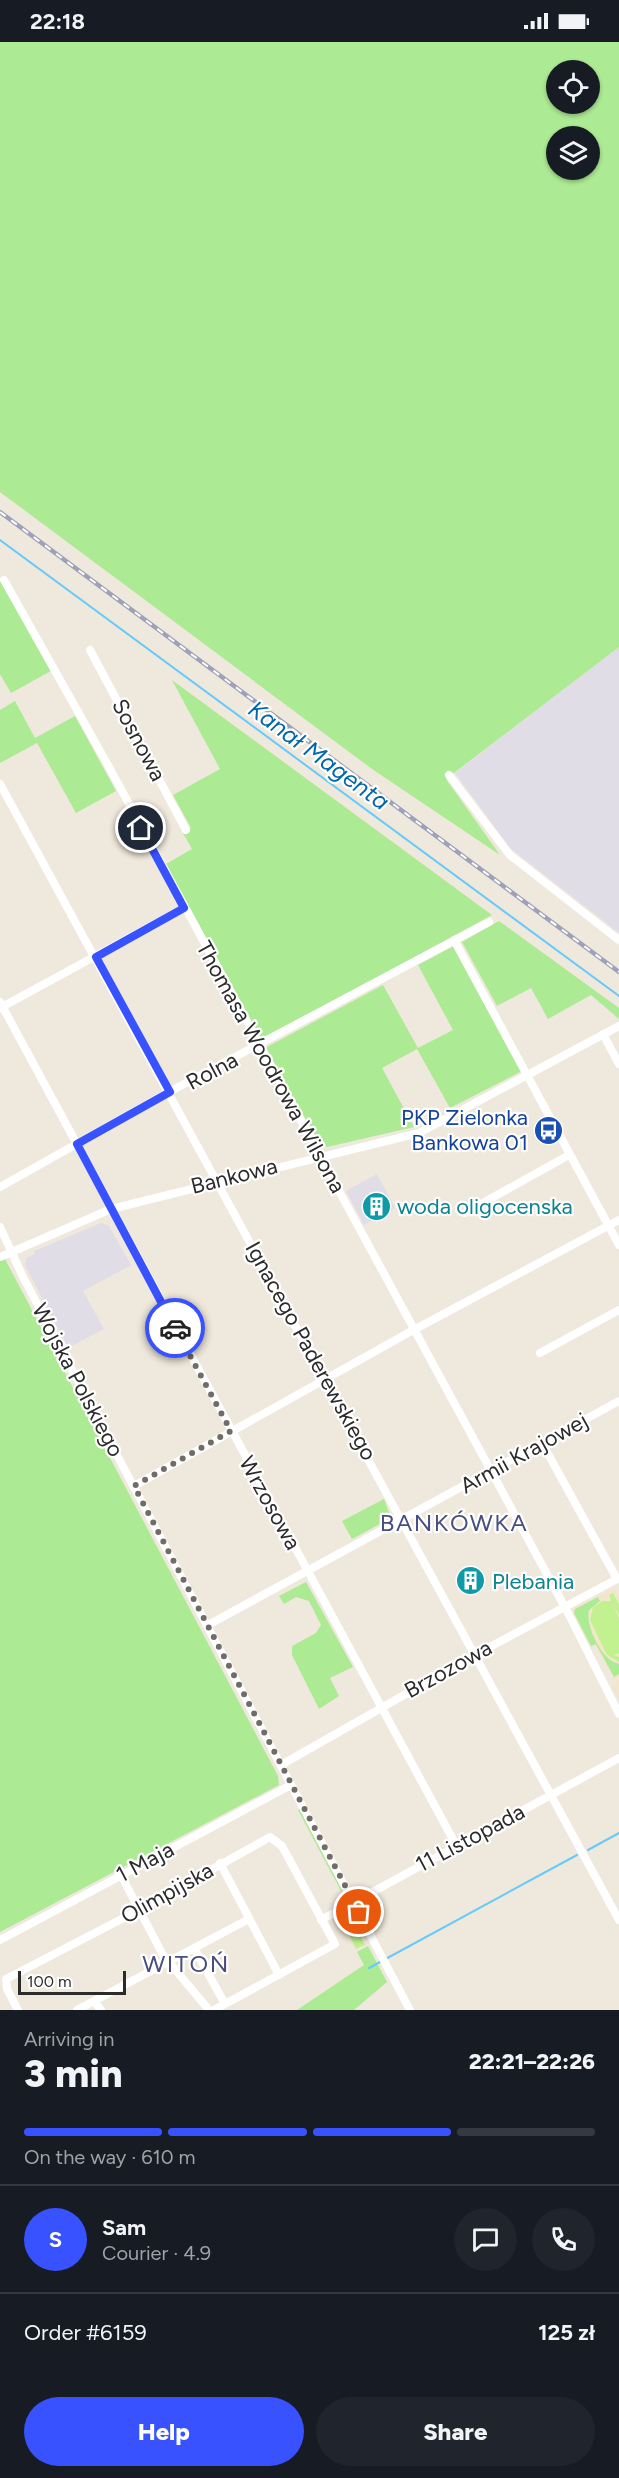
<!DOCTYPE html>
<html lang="en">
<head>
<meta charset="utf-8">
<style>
  :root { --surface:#171b24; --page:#20242c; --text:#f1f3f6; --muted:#9ea1a6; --line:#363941; --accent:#3952ff }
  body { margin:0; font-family:Figtree,sans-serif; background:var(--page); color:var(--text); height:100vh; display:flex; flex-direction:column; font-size:22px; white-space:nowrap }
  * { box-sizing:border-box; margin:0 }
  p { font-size:20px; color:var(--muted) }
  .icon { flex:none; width:33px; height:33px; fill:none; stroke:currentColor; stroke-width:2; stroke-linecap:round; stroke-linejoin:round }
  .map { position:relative; height:1968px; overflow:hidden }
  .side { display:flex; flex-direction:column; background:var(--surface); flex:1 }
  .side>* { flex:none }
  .buttons { position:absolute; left:546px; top:18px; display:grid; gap:12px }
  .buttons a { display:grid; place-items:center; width:54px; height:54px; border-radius:50%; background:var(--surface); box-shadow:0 2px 4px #0004; font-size:30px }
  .scale { position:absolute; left:18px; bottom:15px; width:108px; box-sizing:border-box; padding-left:6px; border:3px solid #2b2b2b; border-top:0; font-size:16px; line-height:21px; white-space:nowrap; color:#2b2b2b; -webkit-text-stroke:4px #fff; paint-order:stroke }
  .pin { position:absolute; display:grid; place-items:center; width:51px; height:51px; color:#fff; margin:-26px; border:3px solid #fff; border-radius:50%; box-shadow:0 2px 6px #0007 }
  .courier { position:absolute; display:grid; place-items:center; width:60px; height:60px; margin:-30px; border:4px solid #3952ff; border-radius:50%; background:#fff; color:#222; box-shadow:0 2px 8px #0007 }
  .overview em { font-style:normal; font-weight:800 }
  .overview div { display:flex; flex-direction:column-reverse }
  .overview { display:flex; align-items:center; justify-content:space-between; height:102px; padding:0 24px }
  h1 { font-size:39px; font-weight:800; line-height:45px }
  .bar { display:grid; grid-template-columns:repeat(4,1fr); gap:9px 6px; align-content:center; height:72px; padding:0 24px }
  .bar i { height:8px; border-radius:4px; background:var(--line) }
  .bar .on { background:var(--accent) }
  .bar p { grid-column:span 4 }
  .line { display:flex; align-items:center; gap:15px; padding:0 24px; border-top:2px solid var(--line) }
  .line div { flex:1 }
  .round { display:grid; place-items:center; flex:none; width:63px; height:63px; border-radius:32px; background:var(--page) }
  .primary-button { display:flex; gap:12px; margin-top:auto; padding:12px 24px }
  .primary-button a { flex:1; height:69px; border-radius:36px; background:var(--accent); color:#fff; font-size:24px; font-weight:800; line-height:69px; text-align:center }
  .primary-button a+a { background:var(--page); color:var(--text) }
  .status { display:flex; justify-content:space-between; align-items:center; height:42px; padding:0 30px; background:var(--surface); direction:ltr }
  .status svg { height:16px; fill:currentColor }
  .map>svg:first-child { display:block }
</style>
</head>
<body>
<div class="status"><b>22:18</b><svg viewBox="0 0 49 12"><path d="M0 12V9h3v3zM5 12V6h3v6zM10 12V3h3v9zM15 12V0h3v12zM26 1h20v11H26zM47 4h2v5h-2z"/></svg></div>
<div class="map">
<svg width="619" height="1968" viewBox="0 0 619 1968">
  <rect width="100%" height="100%" fill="#efe8dc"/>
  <path fill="#e1dde6" d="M 619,605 L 619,891 L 510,806 L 455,731 Z
    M 377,1132 L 395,1166 L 364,1183 L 346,1149 Z
    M 101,1181 L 109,1184 L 131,1223 L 83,1249 L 104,1287 L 68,1306 L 25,1223 L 26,1216 L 35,1212 L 34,1209 Z"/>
  <path fill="#f2e7ca" d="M 614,1546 L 619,1556 L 619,1657 L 612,1644 L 617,1641 L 595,1603 L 591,1604 L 573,1571 L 575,1566 Z"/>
  <path fill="#acea94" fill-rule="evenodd" d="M 0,0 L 619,0 L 619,605 L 446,737 L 500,813 L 372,727 L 0,450 ZM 556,28 L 590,28 L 590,62 L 556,62 ZM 556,94 L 590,94 L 590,128 L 556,128 Z
    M 0,537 L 51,629 L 11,651 L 0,632 Z
    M 172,638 L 492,873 L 261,998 L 166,822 L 192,807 L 183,791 L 191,786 L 173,753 L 220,727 Z
    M 15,659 L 35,696 L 75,674 L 116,749 L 76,771 L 37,701 L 0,721 L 0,668 Z
    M 499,879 L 619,966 L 619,977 L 591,953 L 548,977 L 531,946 L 497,964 L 462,900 Z
    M 454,904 L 522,1029 L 450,1066 L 417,1007 L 382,1026 L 414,1085 L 327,1105 L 320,1102 L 265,1006 L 383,943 L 418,1006 L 453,988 L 418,923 Z
    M 5,1217 L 278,1734 L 279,1743 L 0,1890 L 0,1219 Z
    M 384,1457 L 391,1476 L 352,1497 L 342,1479 Z
    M 306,1540 L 353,1625 L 330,1636 L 339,1654 L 319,1667 L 292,1613 L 292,1604 L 316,1591 L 321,1583 L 309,1559 L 296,1555 L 284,1562 L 279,1554 Z
    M 598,1555 L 600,1559 L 589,1568 C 585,1584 602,1619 619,1622 L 619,1632 L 614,1635 L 596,1602 L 591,1604 L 574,1571 L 575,1567 Z
    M 300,1767 L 344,1851 L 341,1849 L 298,1768 Z
    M 368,1904 L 387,1940 L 354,1968 L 297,1968 L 364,1923 L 357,1910 Z"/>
  <path fill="#c2f28f" d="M 613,1551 L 619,1562 L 619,1573 L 614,1565 L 619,1576 L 619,1611 L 614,1613 L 619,1615 L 619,1620 L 607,1613 L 590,1578 L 593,1565 L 603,1559 L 611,1559 L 609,1553 Z
    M 352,1878 L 365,1903 L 356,1907 L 344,1883 Z"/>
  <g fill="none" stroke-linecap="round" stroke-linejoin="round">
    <path stroke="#66cafa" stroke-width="2" d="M 0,498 L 619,954
      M 588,1808 L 619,1791
      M 369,1926 L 577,1813"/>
    <path stroke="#fff" stroke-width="8" d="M 4,538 L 109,725 L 567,1569 L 619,1672
      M 90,608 L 186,788
      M 449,733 L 510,813 L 619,898
      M 0,742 L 619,1878
      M 454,898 L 619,1203
      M 0,960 L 456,1803
      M 0,966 L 184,866
      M 603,992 L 619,1022
      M 0,1145 L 169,1050 L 489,880
      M 465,1171 L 569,1113
      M 0,1185 L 23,1235 L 410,1968
      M 0,1215 L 111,1167 L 419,1091 L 619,984
      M 540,1311 L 619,1268
      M 542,1401 L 617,1537
      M 134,1444 L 408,1291 L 619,1178
      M 208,1583 L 619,1359
      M 281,1723 L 471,1615 L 619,1536
      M 220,1821 L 279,1933
      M 121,1833 L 163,1913 L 209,1968
      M 321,1878 L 619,1716
      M 0,1898 L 291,1743
      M 194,1906 L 225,1962
      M 94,1959 L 101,1968
      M 18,1968 L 7,1947 L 6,1937 L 139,1868 L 270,1795 L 282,1804 L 335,1902 L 214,1968
      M 77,1968 L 249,1877"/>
    <defs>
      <path id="rail" d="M 0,470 L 619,930"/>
    </defs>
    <use href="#rail" stroke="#9ea1b8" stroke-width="4.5"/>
    <use href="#rail" stroke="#fff" stroke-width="2" stroke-dasharray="7" stroke-linecap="butt"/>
  </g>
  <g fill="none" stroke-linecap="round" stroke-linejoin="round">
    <path stroke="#706d69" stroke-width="6" stroke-dasharray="0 10.8" d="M 175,1286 L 231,1389 L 134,1444 L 359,1870"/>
    <path stroke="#3952ff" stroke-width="8" d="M 141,786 L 184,866 L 96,915 L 170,1050 L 77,1102 L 175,1286"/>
  </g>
  <defs>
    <symbol id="bus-disc" viewBox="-11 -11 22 22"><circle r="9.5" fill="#1a4fb4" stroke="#fff"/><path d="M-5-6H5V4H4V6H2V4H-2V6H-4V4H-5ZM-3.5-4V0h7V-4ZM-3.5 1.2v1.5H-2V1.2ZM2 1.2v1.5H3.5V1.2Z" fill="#fff"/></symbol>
    <symbol id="building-disc" viewBox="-11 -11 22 22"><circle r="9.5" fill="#0f9aa8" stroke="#fff"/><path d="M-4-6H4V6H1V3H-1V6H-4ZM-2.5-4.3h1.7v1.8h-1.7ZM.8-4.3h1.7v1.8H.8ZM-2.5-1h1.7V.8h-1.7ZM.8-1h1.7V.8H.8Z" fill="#fff"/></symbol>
  </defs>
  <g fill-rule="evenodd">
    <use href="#bus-disc" x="532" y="1072" width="33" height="33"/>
    <use href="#building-disc" x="360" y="1148" width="33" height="33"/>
    <use href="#building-disc" x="454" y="1522" width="33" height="33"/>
  </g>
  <g text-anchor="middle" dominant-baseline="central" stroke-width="4.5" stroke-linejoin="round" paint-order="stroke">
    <g font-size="22" fill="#2b2b2b" stroke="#fff">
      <text transform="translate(139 698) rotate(62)">Sosnowa</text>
      <text transform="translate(271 1025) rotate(61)">Thomasa Woodrowa Wilsona</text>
      <text transform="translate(212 1029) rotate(-28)">Rolna</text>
      <text transform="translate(234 1134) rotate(-14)">Bankowa</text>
      <text transform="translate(311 1309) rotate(61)">Ignacego Paderewskiego</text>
      <text transform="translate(78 1338) rotate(62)">Wojska Polskiego</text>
      <text transform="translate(524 1411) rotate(-29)">Armii Krajowej</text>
      <text transform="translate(270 1461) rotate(61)">Wrzosowa</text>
      <text transform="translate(448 1627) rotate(-29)">Brzozowa</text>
      <text transform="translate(470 1796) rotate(-28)">11 Listopada</text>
      <text transform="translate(145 1820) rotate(-28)">1 Maja</text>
      <text transform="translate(167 1851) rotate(-29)">Olimpijska</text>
    </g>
    <g font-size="22" fill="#164399" stroke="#fff" text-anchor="end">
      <text x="528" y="1075">PKP Zielonka<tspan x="528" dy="25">Bankowa 01</tspan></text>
    </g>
    <g font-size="22" fill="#0d838f" stroke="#fff" text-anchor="start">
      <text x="397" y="1164">woda oligocenska</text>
      <text x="492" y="1539">Plebania</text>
    </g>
    <g font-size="24" font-style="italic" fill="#0166aa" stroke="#fff">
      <text transform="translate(319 713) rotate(36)">Kanał Magenta</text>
    </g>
    <g font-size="24" letter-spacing="1.5" fill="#474e81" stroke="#fff">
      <text x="454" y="1480">BANKÓWKA</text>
      <text x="186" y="1921">WITOŃ</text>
    </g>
  </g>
</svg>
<div class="buttons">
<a><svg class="icon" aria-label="locate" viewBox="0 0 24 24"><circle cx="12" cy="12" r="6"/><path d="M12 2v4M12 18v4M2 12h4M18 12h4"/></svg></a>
<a><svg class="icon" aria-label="layers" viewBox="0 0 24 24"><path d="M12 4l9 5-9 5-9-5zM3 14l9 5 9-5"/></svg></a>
</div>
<div class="scale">100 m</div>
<div class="pin" style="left:359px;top:1870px;background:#ea580c"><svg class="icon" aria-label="bag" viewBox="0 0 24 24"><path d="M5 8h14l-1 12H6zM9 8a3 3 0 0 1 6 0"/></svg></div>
<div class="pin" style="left:141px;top:786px;background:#1f2937"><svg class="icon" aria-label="home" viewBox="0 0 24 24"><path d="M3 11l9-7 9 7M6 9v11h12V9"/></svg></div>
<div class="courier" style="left:175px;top:1286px"><svg class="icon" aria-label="car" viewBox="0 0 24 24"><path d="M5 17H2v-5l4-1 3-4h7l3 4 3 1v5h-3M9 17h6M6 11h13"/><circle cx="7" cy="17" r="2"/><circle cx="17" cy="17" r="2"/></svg></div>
</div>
<section class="side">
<div class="overview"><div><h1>3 min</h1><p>Arriving in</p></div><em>22:21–22:26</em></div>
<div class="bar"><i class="on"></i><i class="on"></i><i class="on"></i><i></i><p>On the way · 610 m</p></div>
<div class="line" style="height:108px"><b class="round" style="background:var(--accent);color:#fff">S</b><div><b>Sam</b><p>Courier · 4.9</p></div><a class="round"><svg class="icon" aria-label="chat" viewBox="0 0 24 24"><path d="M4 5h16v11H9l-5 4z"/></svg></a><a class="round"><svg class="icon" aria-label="phone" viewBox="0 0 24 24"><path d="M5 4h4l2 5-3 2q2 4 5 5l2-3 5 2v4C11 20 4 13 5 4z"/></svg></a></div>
<div class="line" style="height:78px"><div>Order #6159</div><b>125 zł</b></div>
<div class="primary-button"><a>Help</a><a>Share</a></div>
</section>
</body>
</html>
